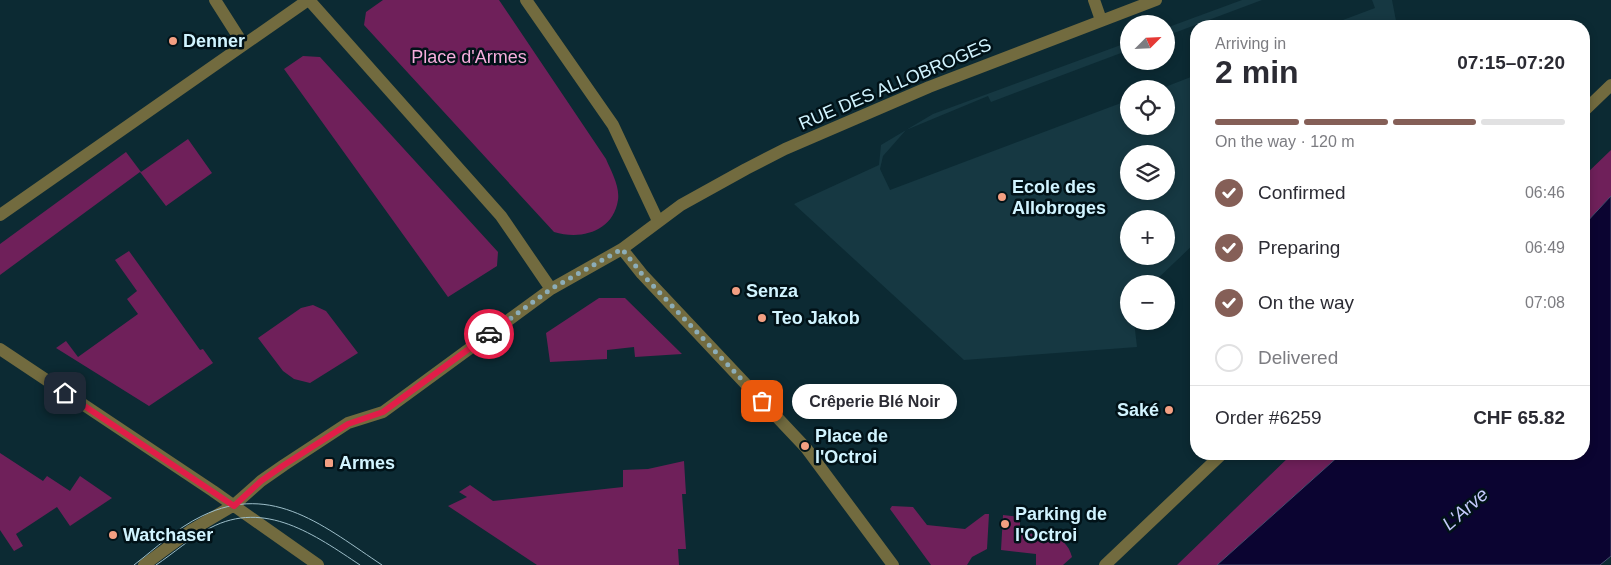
<!DOCTYPE html>
<html lang="en">
<head>
<meta charset="utf-8">
<style>
  :root { --surface:#fff; --page:#f7f7f7; --text:#2b2b33; --muted:#7c7c81; --line:#e1e1e2; --accent:#855f57 }
  body { margin:0; font-family:Arial,sans-serif; background:var(--page); color:var(--text); height:100vh; display:flex; flex-direction:column; font-size:19px; white-space:nowrap }
  * { box-sizing:border-box; margin:0 }
  p { font-size:16px; color:var(--muted) }
  .icon { flex:none; width:28px; height:28px; fill:none; stroke:currentColor; stroke-width:2; stroke-linecap:round; stroke-linejoin:round }
  .map { position:relative; flex:1; overflow:hidden }
  .details { position:absolute; left:1190px; top:20px; width:400px; height:440px; display:flex; flex-direction:column; background:var(--surface); border-radius:20px; box-shadow:0 2px 8px #0003 }
  .details>* { flex:none }
  .needle { width:32px; rotate:66deg }
  .tools { position:absolute; left:1120px; top:15px; display:grid; gap:10px }
  .tools a { display:grid; place-items:center; width:55px; height:55px; border-radius:50%; background:var(--surface); box-shadow:0 2px 8px #0003; font-size:25px }
  .pin { position:absolute; display:grid; place-items:center; width:42px; height:42px; color:#fff; margin:-21px; border-radius:10px; box-shadow:0 2px 8px #0006 }
  .courier { position:absolute; display:grid; place-items:center; width:50px; height:50px; margin:-25px; border:4px solid #e11d48; border-radius:50%; background:#fff; color:#222; box-shadow:0 1px 6px #0007 }
  .bubble { position:absolute; height:35px; border-radius:18px; background:var(--surface); box-shadow:0 2px 8px #0003; font-size:16px; font-weight:800; line-height:35px; text-align:center }
  .overview em { font-style:normal; font-weight:800 }
  .overview div { display:flex; flex-direction:column-reverse }
  .overview { display:flex; align-items:center; justify-content:space-between; height:85px; padding:0 25px }
  h1 { font-size:32px; font-weight:800; line-height:38px }
  .bar { display:grid; grid-template-columns:repeat(4,1fr); gap:8px 5px; align-content:center; height:60px; padding:0 25px }
  .bar i { height:6px; border-radius:4px; background:var(--line) }
  .bar .active { background:var(--accent) }
  .bar p { grid-column:span 4 }
  .line { display:flex; align-items:center; gap:12px; padding:0 25px; border-top:1px solid var(--line) }
  .line div { flex:1 }
  ol { padding:0 25px; list-style:none }
  li { display:flex; align-items:center; gap:15px; height:55px }
  li p { margin-inline-start:auto }
  li .icon { padding:5px; border-radius:50%; background:var(--accent); color:#fff; stroke-width:4 }
  li:last-child { color:var(--muted) }
  li i { width:28px; height:28px; border:2px solid var(--line); border-radius:50% }
  .map>svg:first-child { display:block }
</style>
</head>
<body>
<div class="map">
<svg width="1611" height="565" viewBox="0 0 1611 565">
  <rect width="100%" height="100%" fill="#0c2a33"/>
  <path fill="#163842" fill-rule="evenodd" d="M 1242,0 L 1262,0 L 1166,36 L 1166,28 Z
    M 1372,0 L 1392,0 L 1397,26 L 1327,26 L 1375,8 Z
    M 1129,42 L 1129,50 L 991,102 L 988,96 L 906,130 L 883,156 L 880,169 L 890,190 L 1129,100 L 1129,126 L 1166,126 L 1166,89 L 1160,89 L 1196,75 L 1196,242 L 1152,284 L 1129,284 L 1129,321 L 1134,321 L 1137,347 L 964,360 L 794,204 L 879,165 L 881,145 L 933,114 ZM 1129,154 L 1166,154 L 1166,191 L 1129,191 ZM 1129,219 L 1166,219 L 1166,256 L 1129,256 Z"/>
  <path fill="#6f205a" d="M 383,0 L 499,0 L 606,159 C 611,171 620,186 618,200 C 613,232 581,240 554,232 L 364,25 L 366,12 Z
    M 303,56 L 320,57 L 498,252 L 497,266 L 448,297 L 284,69 Z
    M 188,139 L 212,173 L 166,206 L 140,172 L 0,275 L 0,244 L 126,152 L 141,172 Z
    M 1611,150 L 1611,196 L 1584,225 L 1584,176 Z
    M 129,251 L 200,350 L 203,349 L 213,363 L 149,406 L 56,348 L 66,341 L 78,357 L 138,314 L 127,299 L 137,291 L 115,260 Z
    M 599,298 L 625,298 L 682,354 L 635,357 L 634,347 L 607,350 L 607,359 L 550,362 L 546,333 Z
    M 313,305 L 326,311 L 358,353 L 310,383 L 294,379 L 283,371 L 258,338 L 301,308 Z
    M 0,453 L 43,481 L 47,476 L 70,491 L 80,476 L 112,498 L 70,526 L 57,507 L 16,534 L 23,546 L 14,551 L 0,530 Z
    M 1292,454 L 1341,454 L 1217,565 L 1177,565 Z
    M 684,461 L 686,494 L 682,494 L 686,549 L 678,549 L 679,565 L 537,565 L 448,506 L 467,497 L 459,492 L 470,485 L 493,501 L 623,487 L 623,470 L 648,469 Z
    M 892,506 L 913,507 L 927,525 L 965,529 L 985,514 L 989,514 L 987,549 L 972,557 L 967,565 L 931,565 L 890,509 Z
    M 1003,515 L 1020,517 L 1020,533 C 1041,535 1066,532 1072,557 L 1063,565 L 1036,565 L 1036,554 L 1001,550 Z"/>
  <path fill="#0b0431" stroke="#464c6f" d="M 1611,196 L 1611,556 L 1600,565 L 1217,565 L 1341,454 L 1584,454 L 1584,225 Z"/>
  <g fill="none" stroke-linecap="round" stroke-linejoin="round">
    <path stroke="#726b3f" stroke-width="12" d="M 215,0 L 243,44
      M 309,0 L 501,216 L 551,289
      M 526,0 L 613,125 L 658,221
      M 1094,0 L 1101,20
      M 1584,111 L 1611,85
      M 0,215 L 308,0
      M 622,249 L 642,274 L 806,448 L 893,565
      M 0,349 L 213,491 L 318,565
      M 144,565 L 190,531 L 234,505 L 261,481 L 284,465 L 348,423 L 383,412 L 551,289 L 622,249 L 681,205 L 746,169 L 785,149 L 929,87 L 1156,0
      M 1105,565 L 1222,454"/>
    <path stroke="#9dbec9" stroke-width="1" d="M 134,565 C 156,548 177,528 202,516 C 273,481 326,528 382,565
      M 156,565 C 174,553 190,538 210,528 C 265,499 315,535 360,565"/>
  </g>
  <g fill="none" stroke-linecap="round" stroke-linejoin="round">
    <path stroke="#8cadb8" stroke-width="5" stroke-dasharray="0 9" d="M 489,334 L 551,289 L 622,249 L 642,274 L 762,401"/>
    <path stroke="#e11d48" stroke-width="6" d="M 65,393 L 234,506 L 261,481 L 284,465 L 348,424 L 383,412 L 489,334"/>
  </g>
  <g fill="#f39f82" stroke="#011218" stroke-width="2">
    <circle cx="173" cy="41" r="5"/>
    <circle cx="1002" cy="197" r="5"/>
    <circle cx="736" cy="291" r="5"/>
    <circle cx="762" cy="318" r="5"/>
    <circle cx="1169" cy="410" r="5"/>
    <circle cx="805" cy="446" r="5"/>
    <rect x="324" y="458" width="10" height="10" rx="2.5"/>
    <circle cx="1005" cy="524" r="5"/>
    <circle cx="113" cy="535" r="5"/>
  </g>
  <g text-anchor="middle" dominant-baseline="central" stroke-width="5" stroke-linejoin="round" paint-order="stroke">
    <g font-size="18" font-weight="bold" fill="#d1f4ff" stroke="#011218" text-anchor="start">
      <text x="183" y="41">Denner</text>
      <text x="1012" y="187">Ecole des<tspan x="1012" dy="21">Allobroges</tspan></text>
      <text x="746" y="291">Senza</text>
      <text x="772" y="318">Teo Jakob</text>
      <text x="1159" y="410" text-anchor="end">Saké</text>
      <text x="815" y="436">Place de<tspan x="815" dy="21">l'Octroi</tspan></text>
      <text x="339" y="463">Armes</text>
      <text x="1015" y="514">Parking de<tspan x="1015" dy="21">l'Octroi</tspan></text>
      <text x="123" y="535">Watchaser</text>
    </g>
    <g font-size="18" fill="#f5addc" stroke="#011218">
      <text x="469" y="57">Place d'Armes</text>
    </g>
    <g font-size="18" fill="#d1f4ff" stroke="#011218">
      <text transform="translate(895 84) rotate(-23)">RUE DES ALLOBROGES</text>
    </g>
    <g font-size="19" font-style="italic" fill="#c4c9fb" stroke="#011218">
      <text transform="translate(1465 509) rotate(-41)">L'Arve</text>
    </g>
  </g>
</svg>
<div class="tools">
<a><svg class="needle" viewBox="-14 -14 28 28"><path d="M0-13l5 13h-10z" fill="#e53935"/><path d="M0 13l5-13h-10z" fill="#7c7c81"/></svg></a>
<a><svg class="icon" aria-label="locate" viewBox="0 0 24 24"><circle cx="12" cy="12" r="6"/><path d="M12 2v4M12 18v4M2 12h4M18 12h4"/></svg></a>
<a><svg class="icon" aria-label="layers" viewBox="0 0 24 24"><path d="M12 4l9 5-9 5-9-5zM3 14l9 5 9-5"/></svg></a>
<a>+</a>
<a>−</a>
</div>
<div class="pin" style="left:762px;top:401px;background:#ea580c"><svg class="icon" aria-label="bag" viewBox="0 0 24 24"><path d="M5 8h14l-1 12H6zM9 8a3 3 0 0 1 6 0"/></svg></div>
<div class="pin" style="left:65px;top:393px;background:#1f2937"><svg class="icon" aria-label="home" viewBox="0 0 24 24"><path d="M3 11l9-7 9 7M6 9v11h12V9"/></svg></div>
<div class="courier" style="left:489px;top:334px"><svg class="icon" aria-label="car" viewBox="0 0 24 24"><path d="M5 17H2v-5l4-1 3-4h7l3 4 3 1v5h-3M9 17h6M6 11h13"/><circle cx="7" cy="17" r="2"/><circle cx="17" cy="17" r="2"/></svg></div>
<div class="bubble" style="left:792px;top:384px;width:165px">Crêperie Blé Noir</div>
<section class="details">
<div class="overview"><div><h1>2 min</h1><p>Arriving in</p></div><em>07:15–07:20</em></div>
<div class="bar"><i class="active"></i><i class="active"></i><i class="active"></i><i></i><p>On the way · 120 m</p></div>
<ol>
<li><svg class="icon" aria-label="check" viewBox="0 0 24 24"><path d="M5 12l5 5 9-10"/></svg>Confirmed<p>06:46</p></li>
<li><svg class="icon" aria-label="check" viewBox="0 0 24 24"><path d="M5 12l5 5 9-10"/></svg>Preparing<p>06:49</p></li>
<li><svg class="icon" aria-label="check" viewBox="0 0 24 24"><path d="M5 12l5 5 9-10"/></svg>On the way<p>07:08</p></li>
<li><i></i>Delivered</li>
</ol>
<div class="line" style="height:65px"><div>Order #6259</div><b>CHF 65.82</b></div>
</section>
</div>
</body>
</html>
